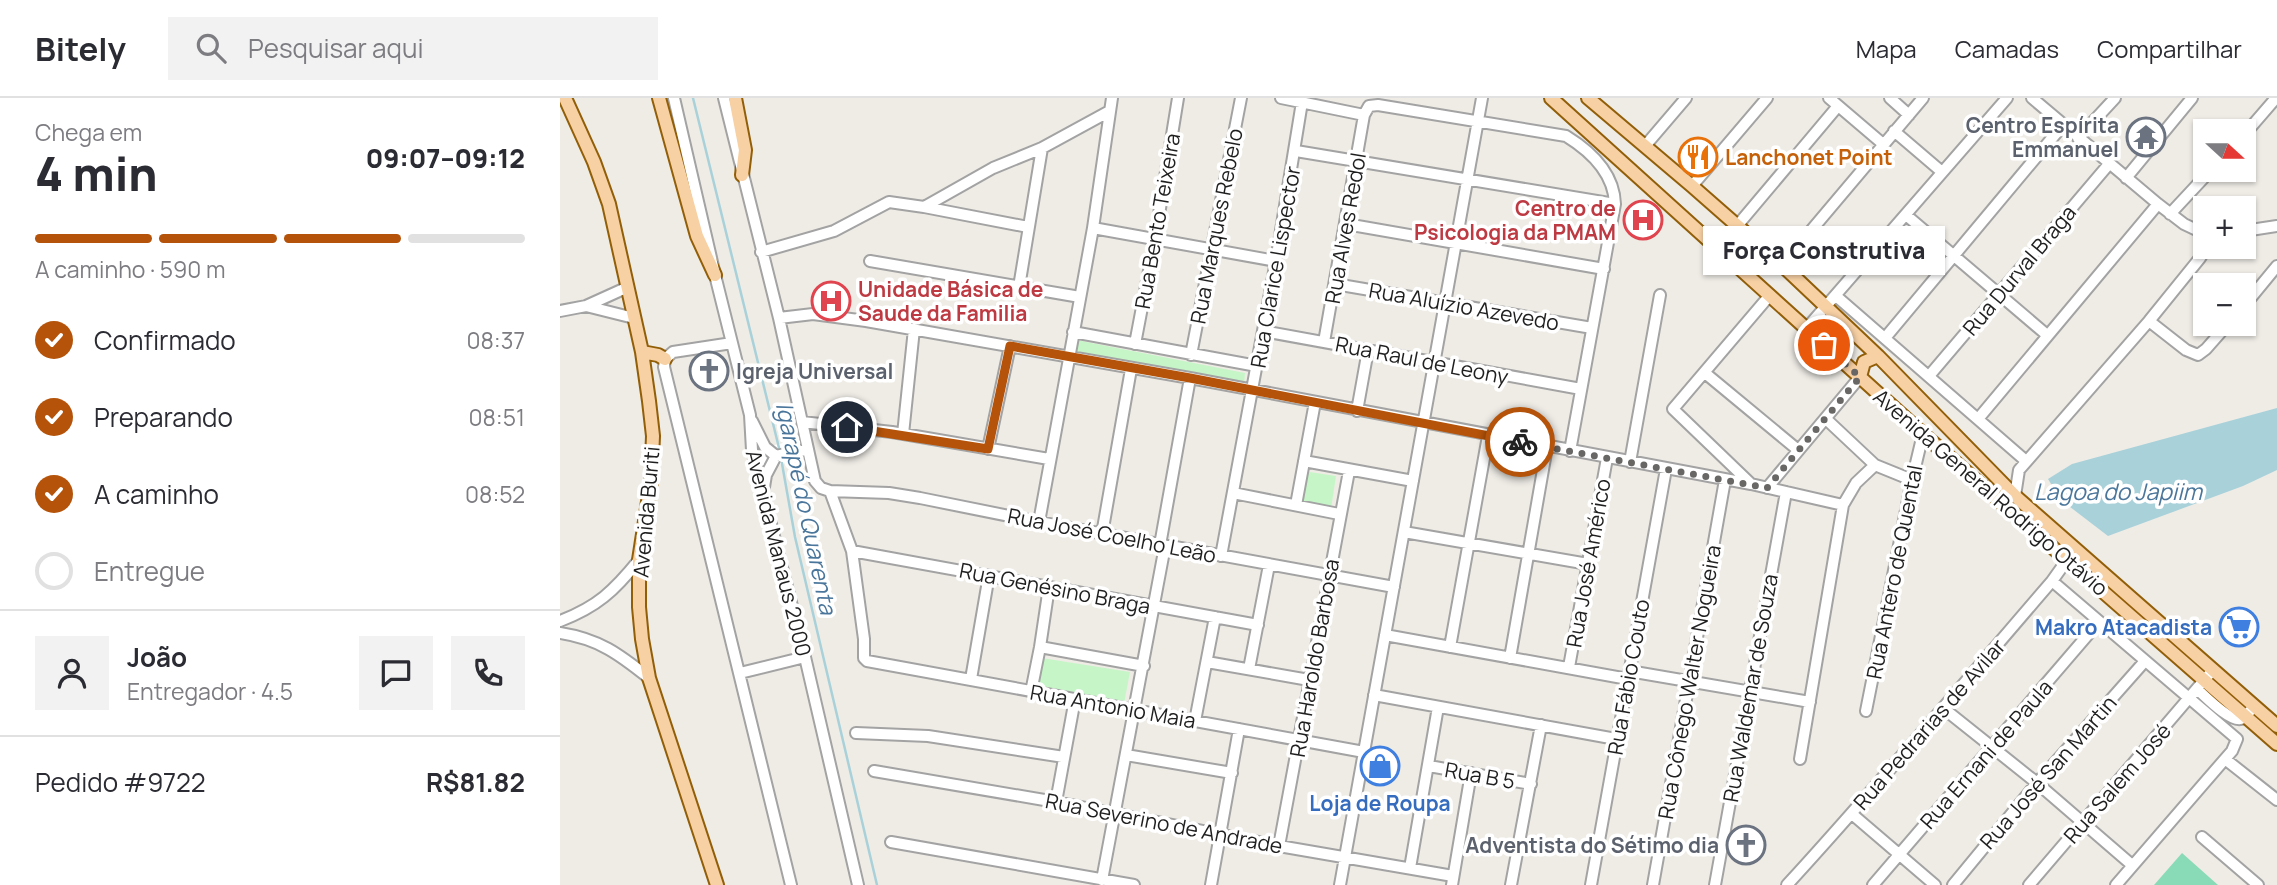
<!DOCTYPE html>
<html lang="pt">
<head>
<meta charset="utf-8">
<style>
  :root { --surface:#fff; --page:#f2f2f3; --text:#2b2b33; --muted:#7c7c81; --line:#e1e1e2; --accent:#b45309 }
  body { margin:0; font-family:Manrope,sans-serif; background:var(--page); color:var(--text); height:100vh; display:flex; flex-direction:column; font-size:26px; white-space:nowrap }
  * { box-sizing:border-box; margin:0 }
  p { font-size:23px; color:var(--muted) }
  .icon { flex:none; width:38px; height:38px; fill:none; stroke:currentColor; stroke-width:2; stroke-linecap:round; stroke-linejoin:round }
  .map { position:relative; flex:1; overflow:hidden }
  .drawer { display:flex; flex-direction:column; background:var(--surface); width:560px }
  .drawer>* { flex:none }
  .needle { width:46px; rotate:111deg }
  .controls { position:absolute; left:1633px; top:21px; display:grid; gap:14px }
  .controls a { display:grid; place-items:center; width:63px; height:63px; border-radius:0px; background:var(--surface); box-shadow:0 2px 5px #0004; font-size:35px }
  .pin { position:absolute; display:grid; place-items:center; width:60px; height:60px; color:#fff; margin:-30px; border:4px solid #fff; border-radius:50%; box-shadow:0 2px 7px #0007 }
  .courier { position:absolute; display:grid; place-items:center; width:70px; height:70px; margin:-35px; border:5px solid #b45309; border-radius:50%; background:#fff; color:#222; box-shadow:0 2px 9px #0007 }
  .bubble { position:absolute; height:49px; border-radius:0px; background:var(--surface); box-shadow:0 2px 5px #0004; font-size:23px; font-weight:800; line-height:49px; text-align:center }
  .summary em { font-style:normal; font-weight:800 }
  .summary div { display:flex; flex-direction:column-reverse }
  .summary { display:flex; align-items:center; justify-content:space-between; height:119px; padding:0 35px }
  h1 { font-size:46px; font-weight:800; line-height:52px }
  .bar { display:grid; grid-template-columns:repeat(4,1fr); gap:10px 7px; align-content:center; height:84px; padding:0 35px }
  .bar i { height:9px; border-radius:5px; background:var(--line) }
  .bar .on { background:var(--accent) }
  .bar p { grid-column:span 4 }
  .line { display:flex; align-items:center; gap:18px; padding:0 35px; border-top:2px solid var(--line) }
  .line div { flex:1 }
  .round { display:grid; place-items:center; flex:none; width:74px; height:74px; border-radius:0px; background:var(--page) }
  ol { padding:0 35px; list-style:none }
  li { display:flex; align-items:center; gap:21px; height:77px }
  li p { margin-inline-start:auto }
  li .icon { padding:7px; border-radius:50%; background:var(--accent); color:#fff; stroke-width:4 }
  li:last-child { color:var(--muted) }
  li i { width:38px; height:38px; border:4px solid var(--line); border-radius:50% }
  header { display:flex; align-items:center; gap:42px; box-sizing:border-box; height:98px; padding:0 35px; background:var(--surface); border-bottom:2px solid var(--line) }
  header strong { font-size:33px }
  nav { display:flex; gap:38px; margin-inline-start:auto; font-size:24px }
  .search { width:490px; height:63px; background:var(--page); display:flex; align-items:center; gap:18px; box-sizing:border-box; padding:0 24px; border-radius:0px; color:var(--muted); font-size:26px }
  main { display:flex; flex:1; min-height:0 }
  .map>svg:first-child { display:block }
</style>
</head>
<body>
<header>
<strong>Bitely</strong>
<div class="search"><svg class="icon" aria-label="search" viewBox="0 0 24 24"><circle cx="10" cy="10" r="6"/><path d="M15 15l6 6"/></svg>Pesquisar aqui</div>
<nav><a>Mapa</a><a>Camadas</a><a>Compartilhar</a></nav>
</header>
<main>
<section class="drawer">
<div class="summary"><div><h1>4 min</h1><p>Chega em</p></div><em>09:07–09:12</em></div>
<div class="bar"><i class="on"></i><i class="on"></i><i class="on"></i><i></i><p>A caminho · 590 m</p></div>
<ol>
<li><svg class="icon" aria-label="check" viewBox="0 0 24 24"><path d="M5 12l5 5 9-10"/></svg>Confirmado<p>08:37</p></li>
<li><svg class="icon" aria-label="check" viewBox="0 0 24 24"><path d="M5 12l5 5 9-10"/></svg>Preparando<p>08:51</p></li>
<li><svg class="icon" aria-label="check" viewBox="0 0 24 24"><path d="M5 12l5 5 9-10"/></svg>A caminho<p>08:52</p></li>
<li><i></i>Entregue</li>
</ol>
<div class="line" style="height:126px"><a class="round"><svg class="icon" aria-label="person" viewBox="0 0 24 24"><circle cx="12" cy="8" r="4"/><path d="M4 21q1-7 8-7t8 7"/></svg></a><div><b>João</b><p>Entregador · 4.5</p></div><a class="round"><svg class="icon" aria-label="chat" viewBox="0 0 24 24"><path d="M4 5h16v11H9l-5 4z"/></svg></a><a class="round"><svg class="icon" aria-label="phone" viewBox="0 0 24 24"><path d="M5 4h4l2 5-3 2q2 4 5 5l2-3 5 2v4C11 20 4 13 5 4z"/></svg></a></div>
<div class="line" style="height:91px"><div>Pedido #9722</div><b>R$81.82</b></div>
</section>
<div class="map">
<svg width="1717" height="787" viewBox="0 0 1717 787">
  <rect width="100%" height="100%" fill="#efece6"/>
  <path fill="#c6f6c8" d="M 516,242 L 685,275 L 684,287 L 515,256 Z
    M 743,373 L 776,378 L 771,411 L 738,405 Z
    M 482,560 L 570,574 L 564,606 L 476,592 Z"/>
  <path fill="#89dab7" d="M 1622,755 L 1658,787 L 1594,787 Z"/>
  <path fill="#a9d1da" d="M 1717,310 L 1717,372 L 1683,388 L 1548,438 L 1501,402 L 1488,381 L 1512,366 Z"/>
  <path fill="#fff" d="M 246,340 L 250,358 L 197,373 L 192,352 Z"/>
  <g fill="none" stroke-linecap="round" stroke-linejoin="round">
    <path stroke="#a9d1da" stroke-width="2.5" d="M 133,0 L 220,354
      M 221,360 L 235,439 L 317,787"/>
    <defs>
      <path id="minor" d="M 114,0 L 155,177 L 190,317 L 192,352 L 245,559 L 298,787
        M 164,0 L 219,220 L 255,383 L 261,390 L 270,393 L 292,453 L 304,541 L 304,560 L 307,563 L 804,654
        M 721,0 L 804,17
        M 1269,0 L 1323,46
        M 1330,0 L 1349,17
        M 1472,0 L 1598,106 L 1624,126 L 1645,136
        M 1334,33 L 1382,74
        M 1684,37 L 1716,0
        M 1518,40 L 1555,0
        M 1085,48 L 1126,0
        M 736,53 L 1055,106
        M 1566,80 L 1632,0
        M 1132,88 L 1207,0
        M 364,109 L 468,129
        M 1610,116 L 1651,72
        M 1346,117 L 1487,237
        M 786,126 L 1044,171
        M 1177,128 L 1278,8
        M 533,130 L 716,163
        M 1684,133 L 1717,128
        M 201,154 L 274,133 L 329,104 L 364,109 L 433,70 L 482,50 L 548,14
        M 310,163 L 520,199
        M 1222,167 L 1363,0
        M 775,186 L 1032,230
        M 459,189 L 482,50
        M 1276,198 L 1466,363
        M 26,208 L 74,220
        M 1684,208 L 1717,168
        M 0,213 L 26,208 L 68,189
        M 219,220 L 253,216 L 306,223 L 630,280 L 1191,386 L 1283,407
        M 1589,223 L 1626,252 L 1638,257 L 1646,251 L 1668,226
        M 1246,231 L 1447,0
        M 703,233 L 1021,291
        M 513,234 L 697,268
        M 1325,240 L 1503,27
        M 764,244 L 804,17 L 809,8 L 818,7 L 1006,38 C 1032,54 1054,75 1055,106 L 1010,353
        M 172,245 L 113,254 L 105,261 L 104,269 L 231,787
        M 575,246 L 595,141 L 618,0
        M 631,257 L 681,0
        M 1145,275 L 1238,352
        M 1369,278 L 1549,66
        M 797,313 L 808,252
        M 1266,321 L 1315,367 L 1352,382
        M 1418,321 L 1598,106
        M 192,323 L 205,349 L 216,358
        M 242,324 L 332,334 L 489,361
        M 343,336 L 354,231
        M 428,351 L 450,248
        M 744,363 L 853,383
        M 1070,364 L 1100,197
        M 1190,385 L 1113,311 L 1210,197
        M 204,389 L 206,377 L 216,358 L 248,351
        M 1207,390 L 1300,279
        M 270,393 L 329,395 L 360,400 L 479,424 L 834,489
        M 673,395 L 779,416
        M 1455,398 L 1459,372 L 1589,223 L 1640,160 L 1647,149
        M 736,407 L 755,304
        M 479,424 L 533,130 L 552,0
        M 844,434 L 1028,466
        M 542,436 L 571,271
        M 600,447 L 630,280
        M 292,453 L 698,527
        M 661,458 L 716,163 L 742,4
        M 1492,483 L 1677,641 L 1672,653 L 1665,661 L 1556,787
        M 0,523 C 37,509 54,493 79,462
        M 0,535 C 39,541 59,556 89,580
        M 825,537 L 1068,581
        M 480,549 L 584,568
        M 890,549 L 928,338
        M 950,560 L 987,349
        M 647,564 L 749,582
        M 1009,569 L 1047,360
        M 689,571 L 709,467
        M 1069,573 L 1250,604
        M 180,575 L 245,559
        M 411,581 L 429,477
        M 1637,591 C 1646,599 1670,624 1681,621 C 1686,619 1690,612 1694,609
        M 471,594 L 480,549 L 489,489
        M 814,597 L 1056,641
        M 1383,610 L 1477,685 L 1572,767
        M 1306,613 L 1352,382 L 1363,336
        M 635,623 L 655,519
        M 296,635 L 368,638 L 504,659
        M 566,657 L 672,675
        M 1240,661 L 1283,407 L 1296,385 L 1315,367
        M 1665,661 L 1717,702
        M 869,668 L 971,686
        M 314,673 L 496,704 L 719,748 L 893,778
        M 496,704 L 515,601
        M 1292,716 L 1375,787
        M 1642,739 L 1698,787
        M 331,744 L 574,787
        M 719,748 L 789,373
        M 850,770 L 878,609
        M 542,782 L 605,448
        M 651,787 L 679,631
        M 780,787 L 922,0
        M 892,787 L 911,675
        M 951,787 L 981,627
        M 1031,787 L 1106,371
        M 1093,787 L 1165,382
        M 1155,787 L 1226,394
        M 1227,787 C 1318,688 1404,585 1492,483 L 1507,462
        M 1313,787 L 1538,525
        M 1393,787 L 1477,685 L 1585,563
        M 1469,787 L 1652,573"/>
      <path id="major" d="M 5,0 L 34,64 L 49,106 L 82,254 L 89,303 L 93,338 L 91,384 L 79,462 L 79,509 L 82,541 L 89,580 L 157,787
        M 99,0 L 137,138 L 155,177
        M 175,0 L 185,52 L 182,77
        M 991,0 L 1363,336 L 1717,646
        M 1028,0 L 1132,88 L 1222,167 L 1318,258 L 1455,398 L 1717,628
        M 82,254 L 98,257 L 105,261
        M 1300,279 L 1304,264 L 1318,258"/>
    </defs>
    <use href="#minor" stroke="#a3a3a3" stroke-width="14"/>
    <use href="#major" stroke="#925f09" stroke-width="16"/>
    <use href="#minor" stroke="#fff" stroke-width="10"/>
    <use href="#major" stroke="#f7d0a4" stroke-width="12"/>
  </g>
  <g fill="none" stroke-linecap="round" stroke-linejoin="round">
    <path stroke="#686765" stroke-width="7" stroke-dasharray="0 12.6" d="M 960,344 L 1207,390 L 1300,279 L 1264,247"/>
    <path stroke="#b45309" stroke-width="9" d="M 287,329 L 428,351 L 450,248 L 630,280 L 960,344"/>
  </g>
  <defs>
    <symbol id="temple-ring" viewBox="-11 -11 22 22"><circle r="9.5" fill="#fff" stroke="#6b7280" stroke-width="1.5"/><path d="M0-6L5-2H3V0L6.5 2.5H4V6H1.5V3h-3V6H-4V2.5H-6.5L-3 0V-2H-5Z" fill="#6b7280"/></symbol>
    <symbol id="restaurant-ring" viewBox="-11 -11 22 22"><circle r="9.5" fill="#fff" stroke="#e8710a" stroke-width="1.5"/><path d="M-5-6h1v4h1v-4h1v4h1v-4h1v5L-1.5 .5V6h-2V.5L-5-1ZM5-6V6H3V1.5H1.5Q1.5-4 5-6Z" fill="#e8710a"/></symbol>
    <symbol id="hospital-ring" viewBox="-11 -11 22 22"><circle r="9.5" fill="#fff" stroke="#e0444e" stroke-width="1.5"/><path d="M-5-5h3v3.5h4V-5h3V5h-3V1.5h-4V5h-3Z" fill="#e0444e"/></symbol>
    <symbol id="church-ring" viewBox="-11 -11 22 22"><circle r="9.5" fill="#fff" stroke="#6b7280" stroke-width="1.5"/><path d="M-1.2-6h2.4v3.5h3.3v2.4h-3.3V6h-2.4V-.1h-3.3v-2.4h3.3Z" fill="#6b7280"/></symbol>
    <symbol id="supermarket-ring" viewBox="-11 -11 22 22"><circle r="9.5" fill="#fff" stroke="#3f7fe0" stroke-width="1.5"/><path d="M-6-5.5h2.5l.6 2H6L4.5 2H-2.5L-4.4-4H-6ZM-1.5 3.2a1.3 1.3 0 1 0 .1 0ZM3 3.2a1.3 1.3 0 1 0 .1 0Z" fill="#3f7fe0"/></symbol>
    <symbol id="shop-ring" viewBox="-11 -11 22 22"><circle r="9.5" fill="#fff" stroke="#3f7fe0" stroke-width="1.5"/><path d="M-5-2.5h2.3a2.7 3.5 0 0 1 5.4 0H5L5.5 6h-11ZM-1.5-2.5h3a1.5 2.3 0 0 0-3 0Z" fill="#3f7fe0"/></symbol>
  </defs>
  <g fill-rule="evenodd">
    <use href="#temple-ring" x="1564" y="17" width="44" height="44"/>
    <use href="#restaurant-ring" x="1116" y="37" width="44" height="44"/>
    <use href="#hospital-ring" x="1061" y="100" width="44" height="44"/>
    <use href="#hospital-ring" x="249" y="181" width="44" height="44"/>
    <use href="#church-ring" x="127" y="251" width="44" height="44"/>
    <use href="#supermarket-ring" x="1657" y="507" width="44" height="44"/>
    <use href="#shop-ring" x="798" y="646" width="44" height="44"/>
    <use href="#church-ring" x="1164" y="725" width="44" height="44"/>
  </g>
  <g text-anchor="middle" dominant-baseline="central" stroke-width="7" stroke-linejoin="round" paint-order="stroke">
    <g font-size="21" font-weight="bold" fill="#5b616d" stroke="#fff" text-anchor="end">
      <text x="1559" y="27">Centro Espírita<tspan x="1559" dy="24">Emmanuel</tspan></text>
      <text x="176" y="273" text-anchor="start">Igreja Universal</text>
      <text x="1159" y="747">Adventista do Sétimo dia</text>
    </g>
    <g font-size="21" font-weight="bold" fill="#c56008" stroke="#fff" text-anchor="start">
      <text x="1165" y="59">Lanchonet Point</text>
    </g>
    <g font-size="21" font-weight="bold" fill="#be3a42" stroke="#fff" text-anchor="end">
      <text x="1056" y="110">Centro de<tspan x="1056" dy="24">Psicologia da PMAM</tspan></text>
      <text x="298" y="191" text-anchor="start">Unidade Básica de<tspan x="298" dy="24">Saude da Familia</tspan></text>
    </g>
    <g font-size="21" fill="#1f1f1f" stroke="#fff">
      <text transform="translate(597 123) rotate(-80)">Rua Bento Teixeira</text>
      <text transform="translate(656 128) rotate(-79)">Rua Marques Rebelo</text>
      <text transform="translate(785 130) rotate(-80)">Rua Alves Redol</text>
      <text transform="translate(715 169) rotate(-80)">Rua Clarice Lispector</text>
      <text transform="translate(1459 172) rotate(-50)">Rua Durval Braga</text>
      <text transform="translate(904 208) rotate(10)">Rua Aluízio Azevedo</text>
      <text transform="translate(862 262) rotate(11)">Rua Raul de Leony</text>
      <text transform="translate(1431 394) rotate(41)">Avenida General Rodrigo Otávio</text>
      <text transform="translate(86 414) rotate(-85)">Avenida Buriti</text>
      <text transform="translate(552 437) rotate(11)">Rua José Coelho Leão</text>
      <text transform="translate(219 455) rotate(76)">Avenida Manaus 2000</text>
      <text transform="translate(1028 465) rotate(-80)">Rua José Américo</text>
      <text transform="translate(1334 474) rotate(-79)">Rua Antero de Quental</text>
      <text transform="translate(495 490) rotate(11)">Rua Genésino Braga</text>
      <text transform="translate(754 560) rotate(-80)">Rua Haroldo Barbosa</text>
      <text transform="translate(1068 579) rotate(-80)">Rua Fábio Couto</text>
      <text transform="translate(1129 584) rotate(-80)">Rua Cônego Walter Nogueira</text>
      <text transform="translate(1190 590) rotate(-80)">Rua Waldemar de Souza</text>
      <text transform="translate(553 608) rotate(10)">Rua Antonio Maia</text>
      <text transform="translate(1369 626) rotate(-49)">Rua Pedrarias de Avilar</text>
      <text transform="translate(1426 656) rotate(-49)">Rua Ernani de Paula</text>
      <text transform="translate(1488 674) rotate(-49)">Rua José San Martin</text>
      <text transform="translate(920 677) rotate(10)">Rua B 5</text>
      <text transform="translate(1557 685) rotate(-49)">Rua Salem José</text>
      <text transform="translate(604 725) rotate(11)">Rua Severino de Andrade</text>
    </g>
    <g font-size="21" font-weight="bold" fill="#366cbe" stroke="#fff" text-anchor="end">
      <text x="1652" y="529">Makro Atacadista</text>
      <text x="820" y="705" text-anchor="middle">Loja de Roupa</text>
    </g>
    <g font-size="23" font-style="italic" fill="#4b769b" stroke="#fff">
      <text x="1558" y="393">Lagoa do Japiim</text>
      <text transform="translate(247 410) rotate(78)">Igarapé do Quarenta</text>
    </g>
  </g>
</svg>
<div class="controls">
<a><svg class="needle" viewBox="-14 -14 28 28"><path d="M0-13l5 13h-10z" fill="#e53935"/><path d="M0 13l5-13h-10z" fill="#7c7c81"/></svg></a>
<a>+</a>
<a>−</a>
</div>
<div class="pin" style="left:1264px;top:247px;background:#ea580c"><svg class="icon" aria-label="bag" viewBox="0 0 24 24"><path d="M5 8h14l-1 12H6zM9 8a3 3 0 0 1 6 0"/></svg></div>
<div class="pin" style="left:287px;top:329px;background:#1f2937"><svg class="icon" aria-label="home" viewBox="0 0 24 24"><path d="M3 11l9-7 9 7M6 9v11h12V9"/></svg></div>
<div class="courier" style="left:960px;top:344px"><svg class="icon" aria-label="bike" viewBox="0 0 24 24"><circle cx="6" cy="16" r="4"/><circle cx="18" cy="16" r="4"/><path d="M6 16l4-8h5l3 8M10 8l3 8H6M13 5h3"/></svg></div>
<div class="bubble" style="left:1143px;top:128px;width:242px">Força Construtiva</div>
</div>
</main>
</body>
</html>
